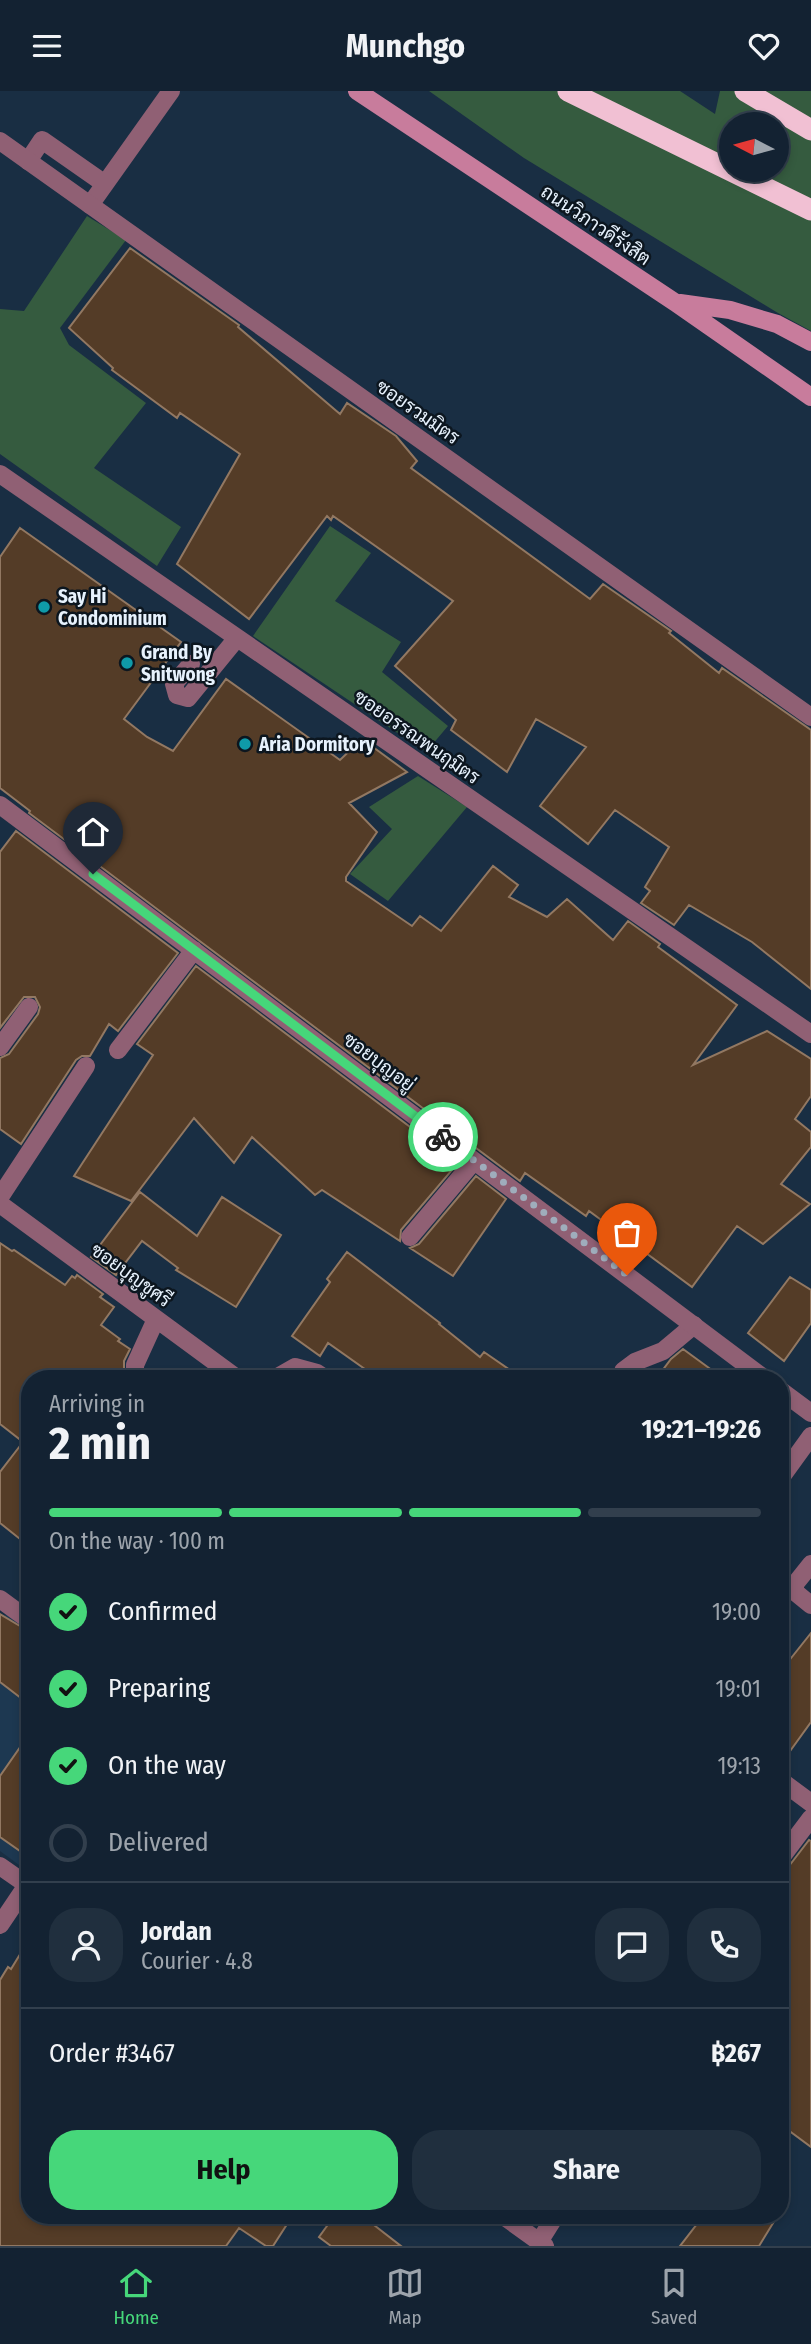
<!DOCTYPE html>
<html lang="en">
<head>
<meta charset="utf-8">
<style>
  :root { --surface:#132232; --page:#202f3e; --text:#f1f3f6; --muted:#9da4ac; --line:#323f4d; --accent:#46d77a }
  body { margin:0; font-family:"Fira Sans Condensed",Sarabun,sans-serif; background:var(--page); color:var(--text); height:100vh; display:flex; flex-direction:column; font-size:26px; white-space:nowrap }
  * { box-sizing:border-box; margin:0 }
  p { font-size:23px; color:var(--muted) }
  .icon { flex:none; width:38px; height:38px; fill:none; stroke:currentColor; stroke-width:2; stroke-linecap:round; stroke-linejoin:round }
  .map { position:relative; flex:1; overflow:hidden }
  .side { position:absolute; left:21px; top:1279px; width:768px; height:854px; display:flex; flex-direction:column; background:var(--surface); border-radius:28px; box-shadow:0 4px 10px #0003,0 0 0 2px var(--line) }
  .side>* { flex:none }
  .needle { width:46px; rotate:276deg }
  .tools { position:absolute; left:719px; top:21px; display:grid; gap:14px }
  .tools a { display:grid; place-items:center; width:70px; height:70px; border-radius:50%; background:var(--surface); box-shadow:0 4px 10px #0003,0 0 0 2px var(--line); font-size:35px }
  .pin { position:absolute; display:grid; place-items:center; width:60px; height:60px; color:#fff; margin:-72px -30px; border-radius:50% 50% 50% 0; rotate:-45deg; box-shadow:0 0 7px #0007 }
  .pin .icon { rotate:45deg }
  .courier { position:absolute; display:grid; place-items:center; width:70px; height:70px; margin:-35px; border:5px solid #46d77a; border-radius:50%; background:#fff; color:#222; box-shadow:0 2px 9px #0007 }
  .head em { font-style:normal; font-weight:700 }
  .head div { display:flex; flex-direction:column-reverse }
  .head { display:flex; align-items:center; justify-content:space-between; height:119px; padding:0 28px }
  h1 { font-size:46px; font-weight:700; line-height:52px }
  .bar { display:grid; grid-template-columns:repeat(4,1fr); gap:10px 7px; align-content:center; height:84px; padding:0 28px }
  .bar i { height:9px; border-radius:5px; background:var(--line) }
  .bar .on { background:var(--accent) }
  .bar p { grid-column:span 4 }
  .line { display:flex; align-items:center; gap:18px; padding:0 28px; border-top:2px solid var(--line) }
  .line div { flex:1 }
  .round { display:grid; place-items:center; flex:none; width:74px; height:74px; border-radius:28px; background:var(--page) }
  ol { padding:0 28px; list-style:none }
  li { display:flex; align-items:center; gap:21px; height:77px }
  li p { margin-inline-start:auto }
  li .icon { padding:7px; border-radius:50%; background:var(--accent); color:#111; stroke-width:4 }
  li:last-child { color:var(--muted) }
  li i { width:38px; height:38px; border:4px solid var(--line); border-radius:50% }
  .primary-button { display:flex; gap:14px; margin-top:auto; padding:14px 28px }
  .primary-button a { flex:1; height:80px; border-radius:28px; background:var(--accent); color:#111; font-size:28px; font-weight:700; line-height:80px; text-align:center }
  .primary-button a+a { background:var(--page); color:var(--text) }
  header { display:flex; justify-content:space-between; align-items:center; height:91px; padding:0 28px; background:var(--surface); font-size:32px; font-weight:700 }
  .menu { display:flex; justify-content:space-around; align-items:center; height:98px; border-top:2px solid var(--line); background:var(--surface); font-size:19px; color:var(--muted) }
  .menu a { display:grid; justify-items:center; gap:4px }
  .menu .on { color:var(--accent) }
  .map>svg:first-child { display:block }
</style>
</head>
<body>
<header><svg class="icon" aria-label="menu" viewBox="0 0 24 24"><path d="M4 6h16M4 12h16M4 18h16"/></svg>Munchgo<svg class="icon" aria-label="heart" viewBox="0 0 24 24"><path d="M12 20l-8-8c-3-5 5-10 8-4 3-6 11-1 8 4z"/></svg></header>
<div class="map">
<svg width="811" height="2155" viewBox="0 0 811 2155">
  <rect width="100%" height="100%" fill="#192e43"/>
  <path fill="#1d3851" d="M 6,1523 L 30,1540 L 30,1782 L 0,1760 L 0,1532 Z"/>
  <path fill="#355b3f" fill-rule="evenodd" d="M 429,0 L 680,0 L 715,23 L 720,0 L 811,0 L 811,240 L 778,222 L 524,67 ZM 732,33 L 777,33 L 777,79 L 732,79 Z
    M 87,125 L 126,149 L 60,237 L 69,254 L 146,312 L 94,377 L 181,436 L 157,475 L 0,363 L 0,218 L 24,220 Z
    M 330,435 L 371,462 L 335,510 L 401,551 L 382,581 L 448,635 L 426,661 L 253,545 Z
    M 418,685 L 467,716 L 388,810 L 350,783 L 392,738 L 369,716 Z"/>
  <path fill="#543c27" stroke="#927862" stroke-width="2" d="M 130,157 L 239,234 L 238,236 L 340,323 L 347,312 L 396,345 L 417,370 L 411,377 L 590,508 L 603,493 L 671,540 L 669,542 L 719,582 L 722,577 L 811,639 L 811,898 L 752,851 L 689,814 L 674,834 L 641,812 L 650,800 L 645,796 L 669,756 L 615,719 L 588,753 L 540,715 L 586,656 L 536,628 L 507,681 L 451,639 L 456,629 L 395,575 L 453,510 L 333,425 L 331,429 L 327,425 L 249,528 L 177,473 L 240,363 L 180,322 L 177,327 L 112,279 L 113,277 L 69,237 Z
    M 20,437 L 181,551 L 124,628 L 147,646 L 173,660 L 226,588 L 340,669 L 362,648 L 407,681 L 349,712 L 377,741 L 346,786 L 346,790 L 412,835 L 420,825 L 441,840 L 493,775 L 518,794 L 509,806 L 547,826 L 567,808 L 613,849 L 628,830 L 660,853 L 658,856 L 737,914 L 693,974 L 767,940 L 811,968 L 811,1005 L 795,1028 L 811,1041 L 811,1056 L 781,1093 L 810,1113 L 763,1153 L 737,1135 L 692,1196 L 589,1120 L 586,1125 L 525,1082 L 520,1090 L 29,722 L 30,720 L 0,697 L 0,466 Z
    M 16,740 L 178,862 L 118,940 L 109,933 L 90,965 L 82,965 L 76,969 L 21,1053 L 0,1038 L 0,967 L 9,963 L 38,923 L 40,916 L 35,906 L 24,906 L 0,937 L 0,761 Z
    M 196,875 L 458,1072 L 401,1139 L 400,1150 L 322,1099 L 315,1104 L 252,1046 L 234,1072 L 194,1027 L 131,1110 L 74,1085 L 153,964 L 137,953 Z
    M 476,1085 L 506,1108 L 453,1185 L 410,1157 L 419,1153 Z
    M 140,1101 L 197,1145 L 222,1106 L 281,1144 L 236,1216 L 176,1179 L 178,1177 L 142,1150 L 116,1184 L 91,1166 Z
    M 0,1152 L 12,1160 L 14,1159 L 65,1194 L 72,1185 L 75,1187 L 77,1184 L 103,1203 L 100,1206 L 114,1216 L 101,1234 L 120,1248 L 118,1250 L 130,1258 L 124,1270 L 124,1280 L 117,1288 L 30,1288 L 30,1456 L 0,1432 L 0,1381 L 23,1351 L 0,1333 Z
    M 347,1161 L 440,1232 L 439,1233 L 480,1266 L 484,1261 L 523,1288 L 379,1288 L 328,1252 L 320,1265 L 292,1245 L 330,1191 L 327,1188 Z
    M 790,1186 L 811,1199 L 811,1232 L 784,1270 L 748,1242 Z
    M 683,1258 L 724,1288 L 656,1288 L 671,1268 Z
    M 0,1523 L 30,1541 L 30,1614 L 0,1591 Z
    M 811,1542 L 811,1631 L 780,1674 L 780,1581 Z
    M 30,1642 L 30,1767 L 0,1746 L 0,1685 Z
    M 809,1749 L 811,1750 L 811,2056 L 780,2033 L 780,1779 L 789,1775 Z
    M 30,1847 L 30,2124 L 293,2124 L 273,2155 L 266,2155 L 239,2137 L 226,2155 L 0,2155 L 0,1889 L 8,1876 L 11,1878 Z
    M 335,2124 L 361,2124 L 401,2155 L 331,2155 L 319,2146 Z
    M 704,2124 L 778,2124 L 759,2155 L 680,2155 Z"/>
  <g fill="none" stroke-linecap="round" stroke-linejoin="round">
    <path stroke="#906074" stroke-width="18" d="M 28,70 L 42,49 L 105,93
      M 90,114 L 171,0
      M 623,1280 L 635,1271 L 663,1260 L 694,1234"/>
    <path stroke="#906074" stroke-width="18" d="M 0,50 L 811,626
      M 0,383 L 811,943
      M 191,573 L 174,593 L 177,604 L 188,607 L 237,547
      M 0,714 L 765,1288
      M 0,956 L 29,916
      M 118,959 L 194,859
      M 0,1106 L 86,975
      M 0,1113 L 238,1288
      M 410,1146 L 474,1070
      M 143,1288 L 135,1283 L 135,1274 L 156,1228
      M 274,1288 L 295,1276 L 317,1282 L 326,1288
      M 780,1299 L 811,1322
      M 780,1388 L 811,1345
      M 811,1473 L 795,1493 L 795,1501 L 811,1514
      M 0,1508 L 30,1530
      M 780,1689 L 811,1712
      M 780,1768 L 811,1727
      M 0,1775 L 30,1796
      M 0,1834 L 27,1794
      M 502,2124 L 545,2155
      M 539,2151 L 556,2124"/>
    <path stroke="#c87c9c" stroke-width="18" d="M 357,0 L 676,212 L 811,306
      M 680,212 L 730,219 L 777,233 L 811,251"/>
    <path stroke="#f1c0d3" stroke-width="21" d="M 568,0 L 811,119
      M 745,0 L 811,39"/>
  </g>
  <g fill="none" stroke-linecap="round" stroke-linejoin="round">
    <path stroke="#9fadbc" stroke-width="7" stroke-dasharray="0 12.6" d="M 443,1046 L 627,1184"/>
    <path stroke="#46d77a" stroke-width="9" d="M 93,783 L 443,1046"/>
  </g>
  <g fill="#0f9aa8" stroke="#0c161f" stroke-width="2.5">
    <circle cx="44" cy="516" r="7"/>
    <circle cx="127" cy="572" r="7"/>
    <circle cx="245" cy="653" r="7"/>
  </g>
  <g text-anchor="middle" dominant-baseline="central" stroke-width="5" stroke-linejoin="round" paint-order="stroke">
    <g font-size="19" fill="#e7f2fd" stroke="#0c161f">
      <text transform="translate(596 134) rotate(34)">ถนนวิภาวดีรังสิต</text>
      <text transform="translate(418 321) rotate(35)">ซอยรวมมิตร</text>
      <text transform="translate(417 646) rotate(35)">ซอยอรรณพนฤมิตร</text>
      <text transform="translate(379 971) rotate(37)">ซอยบุญอยู่</text>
      <text transform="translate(131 1184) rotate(36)">ซอยบุญชูศรี</text>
    </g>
    <g font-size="19" font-weight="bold" fill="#e7f2fd" stroke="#0c161f" text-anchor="start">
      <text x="58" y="505">Say Hi<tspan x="58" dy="22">Condominium</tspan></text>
      <text x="141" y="561">Grand By<tspan x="141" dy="22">Snitwong</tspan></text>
      <text x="259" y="653">Aria Dormitory</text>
    </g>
  </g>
</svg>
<div class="tools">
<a><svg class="needle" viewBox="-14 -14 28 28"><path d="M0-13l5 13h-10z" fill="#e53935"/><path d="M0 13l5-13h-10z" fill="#9da4ac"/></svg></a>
</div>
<div class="pin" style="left:627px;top:1184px;background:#ea580c"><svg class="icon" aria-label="bag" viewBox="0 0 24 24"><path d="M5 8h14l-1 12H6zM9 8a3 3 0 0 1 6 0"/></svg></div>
<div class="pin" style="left:93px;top:783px;background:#1f2937"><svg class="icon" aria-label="home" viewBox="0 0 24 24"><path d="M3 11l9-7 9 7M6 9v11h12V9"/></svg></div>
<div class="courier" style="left:443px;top:1046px"><svg class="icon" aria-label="bike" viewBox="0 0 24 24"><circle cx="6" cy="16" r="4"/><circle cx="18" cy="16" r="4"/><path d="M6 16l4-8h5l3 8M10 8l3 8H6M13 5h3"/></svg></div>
<section class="side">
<div class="head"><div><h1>2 min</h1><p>Arriving in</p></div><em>19:21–19:26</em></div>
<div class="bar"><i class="on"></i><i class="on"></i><i class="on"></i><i></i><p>On the way · 100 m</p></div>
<ol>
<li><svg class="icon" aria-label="check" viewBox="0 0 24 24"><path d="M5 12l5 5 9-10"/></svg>Confirmed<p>19:00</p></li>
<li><svg class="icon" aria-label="check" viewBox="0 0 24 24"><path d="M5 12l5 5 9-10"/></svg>Preparing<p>19:01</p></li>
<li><svg class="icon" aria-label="check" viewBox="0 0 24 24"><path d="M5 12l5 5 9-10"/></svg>On the way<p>19:13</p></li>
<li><i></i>Delivered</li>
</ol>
<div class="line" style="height:126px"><a class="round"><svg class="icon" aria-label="person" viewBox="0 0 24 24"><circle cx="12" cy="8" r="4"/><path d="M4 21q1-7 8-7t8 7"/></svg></a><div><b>Jordan</b><p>Courier · 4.8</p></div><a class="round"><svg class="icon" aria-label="chat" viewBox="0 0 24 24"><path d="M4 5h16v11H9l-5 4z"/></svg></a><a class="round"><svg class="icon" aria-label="phone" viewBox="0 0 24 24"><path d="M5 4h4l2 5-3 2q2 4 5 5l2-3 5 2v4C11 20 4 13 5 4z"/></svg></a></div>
<div class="line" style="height:91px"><div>Order #3467</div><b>฿267</b></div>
<div class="primary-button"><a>Help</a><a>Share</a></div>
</section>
</div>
<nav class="menu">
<a class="on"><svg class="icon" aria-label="home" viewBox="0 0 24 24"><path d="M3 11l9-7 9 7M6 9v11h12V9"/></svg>Home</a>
<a><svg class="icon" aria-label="map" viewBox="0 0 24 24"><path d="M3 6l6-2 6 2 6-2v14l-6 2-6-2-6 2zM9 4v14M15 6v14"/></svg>Map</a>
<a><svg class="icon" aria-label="saved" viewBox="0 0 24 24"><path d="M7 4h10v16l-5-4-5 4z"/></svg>Saved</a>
</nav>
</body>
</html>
